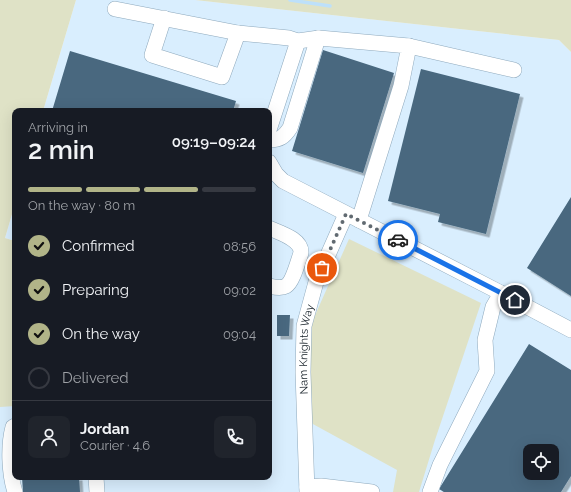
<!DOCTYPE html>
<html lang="en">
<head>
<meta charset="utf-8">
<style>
  :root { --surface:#171b24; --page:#20242c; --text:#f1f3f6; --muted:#9ea1a6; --line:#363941; --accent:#b1b488 }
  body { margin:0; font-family:Raleway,sans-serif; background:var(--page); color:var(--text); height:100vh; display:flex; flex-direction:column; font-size:15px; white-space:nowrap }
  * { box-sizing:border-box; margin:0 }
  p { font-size:13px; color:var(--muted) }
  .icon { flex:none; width:22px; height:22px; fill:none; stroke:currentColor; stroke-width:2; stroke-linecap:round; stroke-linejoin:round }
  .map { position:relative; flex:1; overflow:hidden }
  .details { position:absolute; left:12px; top:108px; width:260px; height:372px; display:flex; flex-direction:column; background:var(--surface); border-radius:8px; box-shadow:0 4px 16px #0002 }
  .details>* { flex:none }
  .fabs { position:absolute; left:523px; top:444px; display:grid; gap:8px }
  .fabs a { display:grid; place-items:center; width:36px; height:36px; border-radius:8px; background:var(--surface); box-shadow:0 4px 16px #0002; font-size:20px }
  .pin { position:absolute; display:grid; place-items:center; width:34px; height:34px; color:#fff; margin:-17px; border:2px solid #fff; border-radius:50%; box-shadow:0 1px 4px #0007 }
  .courier { position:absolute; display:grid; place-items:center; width:40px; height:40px; margin:-20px; border:3px solid #1a73e8; border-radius:50%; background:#fff; color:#222; box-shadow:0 1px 5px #0007 }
  .head em { font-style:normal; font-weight:600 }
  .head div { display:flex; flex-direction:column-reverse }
  .head { display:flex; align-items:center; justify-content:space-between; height:68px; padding:0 16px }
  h1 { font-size:26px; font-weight:600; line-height:30px }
  .bar { display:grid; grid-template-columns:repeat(4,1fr); gap:6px 4px; align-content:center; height:48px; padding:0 16px }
  .bar i { height:5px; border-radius:3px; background:var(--line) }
  .bar .current { background:var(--accent) }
  .bar p { grid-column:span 4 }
  .line { display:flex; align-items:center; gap:10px; padding:0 16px; border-top:1px solid var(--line) }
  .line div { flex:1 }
  .round { display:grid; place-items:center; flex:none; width:42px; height:42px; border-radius:8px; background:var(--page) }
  ol { padding:0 16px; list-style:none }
  li { display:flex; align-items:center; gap:12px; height:44px }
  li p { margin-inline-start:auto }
  li .icon { padding:4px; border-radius:50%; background:var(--accent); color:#111; stroke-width:4 }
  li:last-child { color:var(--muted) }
  li i { width:22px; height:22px; border:2px solid var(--line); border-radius:50% }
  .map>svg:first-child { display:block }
</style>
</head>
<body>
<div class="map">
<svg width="571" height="492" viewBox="0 0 571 492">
  <defs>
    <filter id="shadow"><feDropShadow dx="3.5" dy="3.5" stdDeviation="0" flood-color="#0004"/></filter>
  </defs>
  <rect width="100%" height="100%" fill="#f1f7fb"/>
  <path fill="#d9eefe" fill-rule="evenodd" d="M 76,0 L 195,0 L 559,40 L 571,52 L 571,492 L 0,492 L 0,392 L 15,393 L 15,477 L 269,477 L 269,111 L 43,111 ZM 530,451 L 552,451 L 552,473 L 530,473 Z
    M 15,204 L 15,241 L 5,238 Z"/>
  <path fill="#dfe2c6" d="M 0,0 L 76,0 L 43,111 L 15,111 L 15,204 L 5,238 L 15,241 L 15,406 L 0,407 Z
    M 195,0 L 571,0 L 571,52 L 559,40 Z
    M 349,239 L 481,303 L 435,440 L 419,492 L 393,492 L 397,470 L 311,423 L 308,331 Z"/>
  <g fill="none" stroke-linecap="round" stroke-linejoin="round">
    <path stroke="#bde0fa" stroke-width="3.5" d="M 290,0 L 330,6"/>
  </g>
  <path fill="#48687f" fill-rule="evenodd" filter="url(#shadow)" d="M 323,50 L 394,73 L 363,173 L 292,151 Z
    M 70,51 L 236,101 L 233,111 L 52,111 Z
    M 421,69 L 520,94 L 486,234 L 438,222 L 440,214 L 388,201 Z
    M 571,197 L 571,296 L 527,268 Z
    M 277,315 L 290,315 L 289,336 L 277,336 Z
    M 529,344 L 571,370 L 571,476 L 561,492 L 444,492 L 439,489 ZM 530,451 L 552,451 L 552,473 L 530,473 Z
    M 22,477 L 79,477 L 80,492 L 23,492 Z"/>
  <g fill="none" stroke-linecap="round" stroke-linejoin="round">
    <defs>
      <g id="minor">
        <path d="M 115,9 L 238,33 L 289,38 L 298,41 L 269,130"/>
        <path d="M 164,18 L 152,55 L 222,77 L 238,33"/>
        <path d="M 298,41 L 319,38 L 409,46 L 401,86 L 359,220"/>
        <path d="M 409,46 L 514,70"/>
        <path d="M 269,140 C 280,140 284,137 290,128 L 318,38"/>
        <path d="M 269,162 L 276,174 L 283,181 L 501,293 L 571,330"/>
        <path d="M 269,228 C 280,233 302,239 301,253 C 298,261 293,282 286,286 C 281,289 274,287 269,286"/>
        <path d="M 96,477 L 97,492"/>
        <path d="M 307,487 L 321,486 L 372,492"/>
        <path d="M 15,492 C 9,473 8,446 13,427 L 15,426"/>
        <path id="s1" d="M 307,492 L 303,372 L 304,326 L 316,282 L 346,214"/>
        <path d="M 430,492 L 440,465 L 487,371 L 485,340 L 493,307 L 501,293"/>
      </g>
    </defs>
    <use href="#minor" stroke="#8ea9bd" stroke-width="16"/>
    <use href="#minor" stroke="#fff" stroke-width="15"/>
  </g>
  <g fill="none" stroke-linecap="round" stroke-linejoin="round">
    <path stroke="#616a71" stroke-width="4" stroke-dasharray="0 7.2" d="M 322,268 L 346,214 L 398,240"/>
    <path stroke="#1a73e8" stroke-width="5" d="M 398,240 L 515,300"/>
  </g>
  <g text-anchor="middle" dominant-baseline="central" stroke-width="4" stroke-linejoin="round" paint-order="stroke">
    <g font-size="11" fill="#141e26" stroke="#fff">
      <text stroke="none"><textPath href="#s1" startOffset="143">Nam Knights Way</textPath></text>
    </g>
  </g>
</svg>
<div class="fabs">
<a><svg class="icon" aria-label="locate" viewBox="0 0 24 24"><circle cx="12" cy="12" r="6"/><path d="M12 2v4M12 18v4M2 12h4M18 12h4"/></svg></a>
</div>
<div class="pin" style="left:322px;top:268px;background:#ea580c"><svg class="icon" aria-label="bag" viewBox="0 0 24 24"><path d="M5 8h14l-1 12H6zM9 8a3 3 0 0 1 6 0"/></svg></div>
<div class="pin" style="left:515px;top:300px;background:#1f2937"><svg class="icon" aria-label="home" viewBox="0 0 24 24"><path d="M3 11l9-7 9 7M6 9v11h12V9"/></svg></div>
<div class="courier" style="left:398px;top:240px"><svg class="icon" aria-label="car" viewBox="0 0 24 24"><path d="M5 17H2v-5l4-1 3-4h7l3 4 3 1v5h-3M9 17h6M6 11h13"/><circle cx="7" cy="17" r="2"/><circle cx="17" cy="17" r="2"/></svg></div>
<section class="details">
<div class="head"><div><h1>2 min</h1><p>Arriving in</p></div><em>09:19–09:24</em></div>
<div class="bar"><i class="current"></i><i class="current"></i><i class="current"></i><i></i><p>On the way · 80 m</p></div>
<ol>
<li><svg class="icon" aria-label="check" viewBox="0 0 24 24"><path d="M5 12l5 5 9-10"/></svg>Confirmed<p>08:56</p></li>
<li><svg class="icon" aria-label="check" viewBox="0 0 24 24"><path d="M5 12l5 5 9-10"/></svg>Preparing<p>09:02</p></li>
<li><svg class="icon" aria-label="check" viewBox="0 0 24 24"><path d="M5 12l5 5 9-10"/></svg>On the way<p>09:04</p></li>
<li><i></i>Delivered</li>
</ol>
<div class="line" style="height:72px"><a class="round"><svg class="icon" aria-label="person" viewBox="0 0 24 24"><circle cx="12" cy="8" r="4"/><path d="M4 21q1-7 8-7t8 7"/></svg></a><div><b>Jordan</b><p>Courier · 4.6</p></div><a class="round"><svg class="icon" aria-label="phone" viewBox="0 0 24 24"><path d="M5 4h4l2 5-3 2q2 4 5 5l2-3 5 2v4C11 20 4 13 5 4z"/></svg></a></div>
</section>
</div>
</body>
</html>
